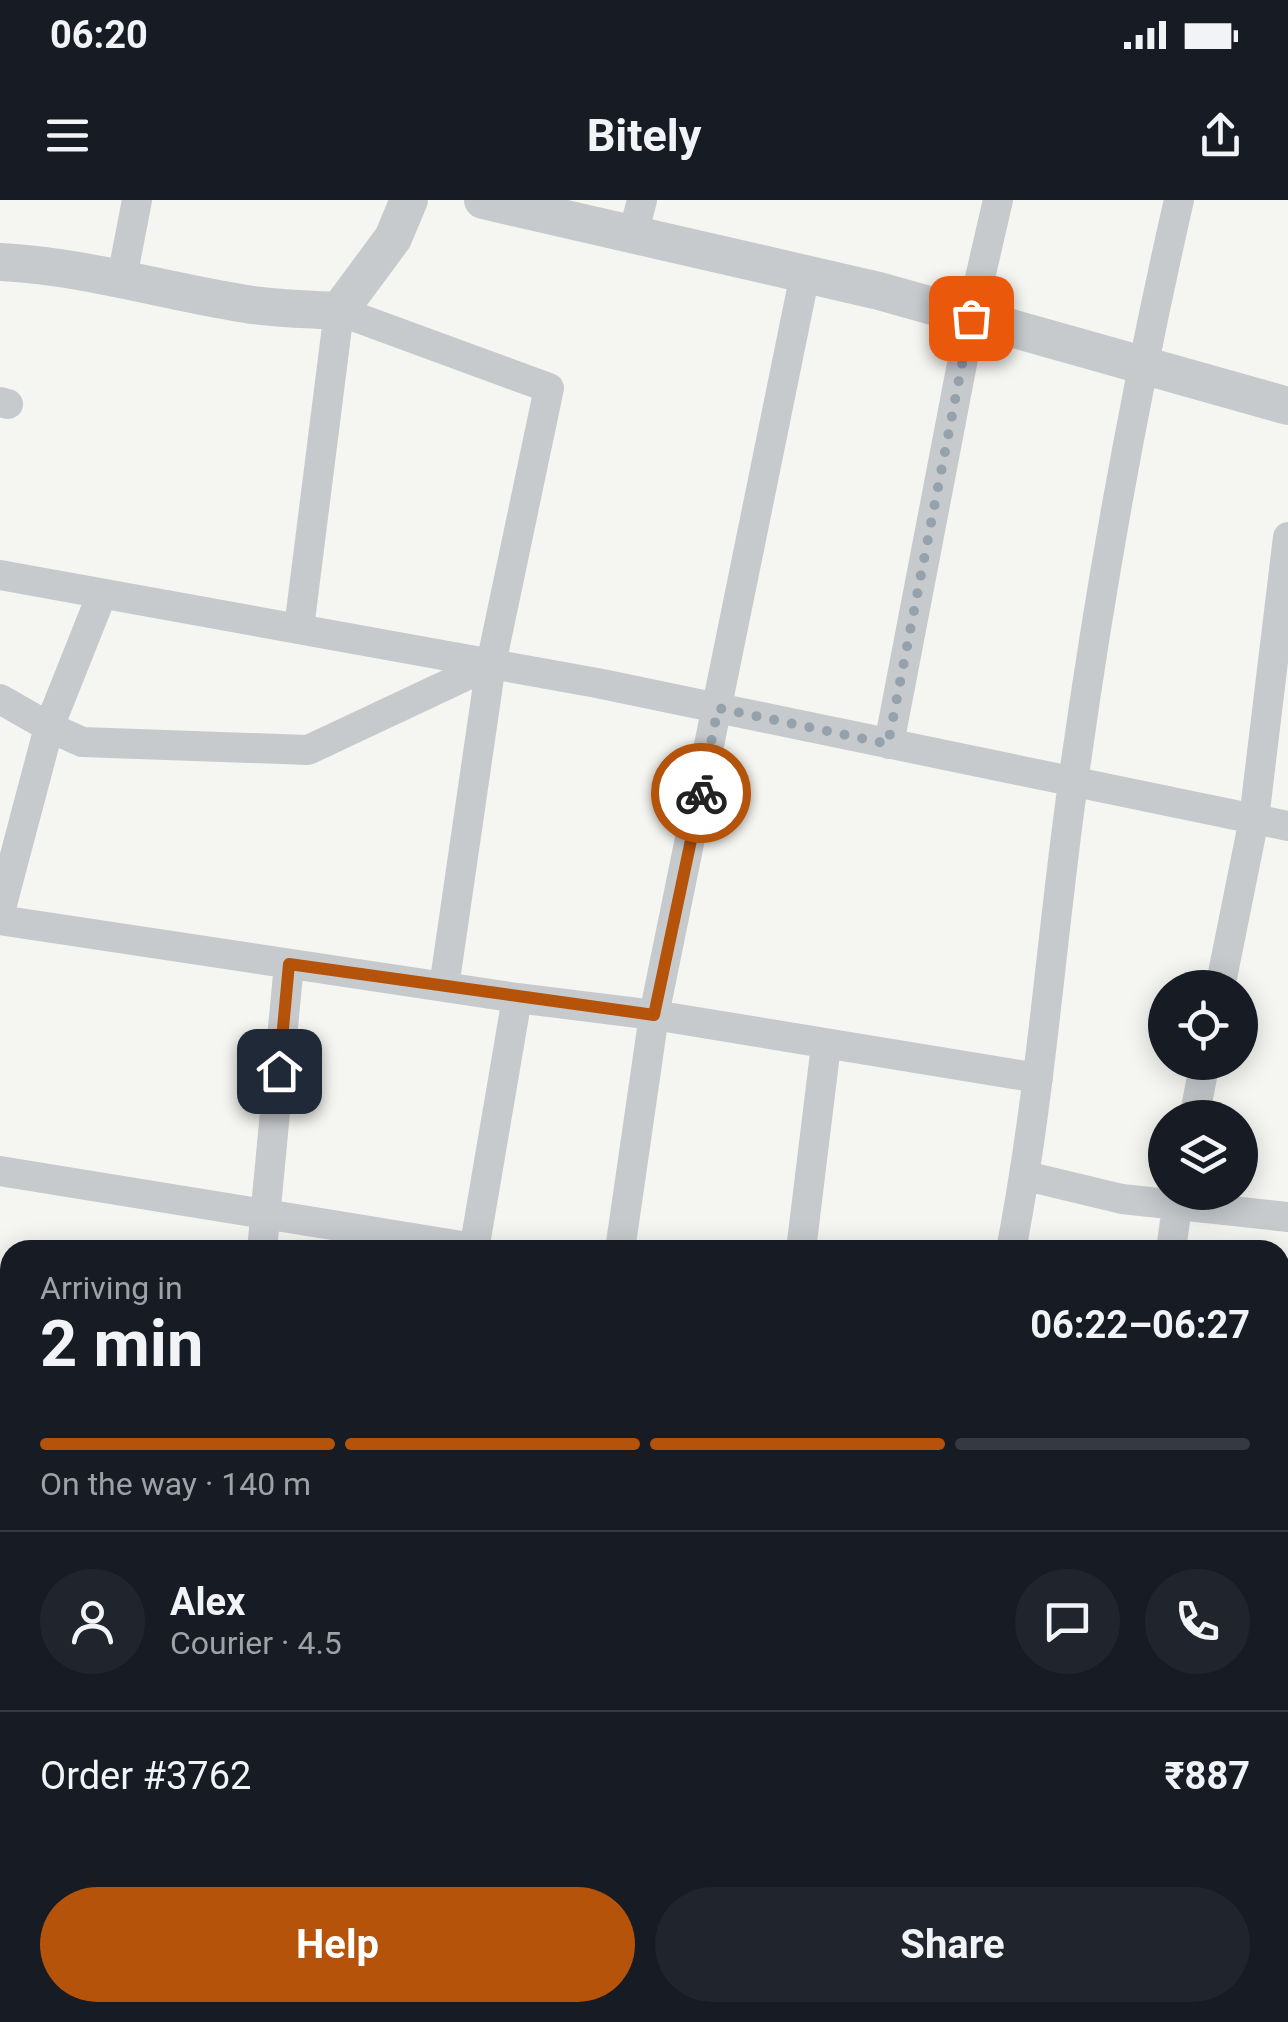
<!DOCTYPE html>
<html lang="en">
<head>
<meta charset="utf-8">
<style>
  :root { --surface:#171b24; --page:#20242c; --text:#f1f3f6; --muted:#9ea1a6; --line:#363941; --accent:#b45309 }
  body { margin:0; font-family:Roboto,sans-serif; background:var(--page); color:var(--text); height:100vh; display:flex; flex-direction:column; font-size:38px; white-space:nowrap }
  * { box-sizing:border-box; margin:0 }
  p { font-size:32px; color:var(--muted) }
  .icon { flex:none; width:55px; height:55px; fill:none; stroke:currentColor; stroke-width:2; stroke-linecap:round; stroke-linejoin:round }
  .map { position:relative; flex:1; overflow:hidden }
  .panel { position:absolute; left:0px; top:1040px; width:1290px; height:782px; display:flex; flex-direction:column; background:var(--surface); border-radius:30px 30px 0 0; box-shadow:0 5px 25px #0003 }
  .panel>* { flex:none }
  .controls { position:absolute; left:1148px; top:770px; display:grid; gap:20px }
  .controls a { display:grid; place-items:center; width:110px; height:110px; border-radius:50%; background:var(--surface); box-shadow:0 5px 25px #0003; font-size:50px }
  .pin { position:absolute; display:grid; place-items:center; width:85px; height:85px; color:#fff; margin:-42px; border-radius:20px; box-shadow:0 5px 15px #0006 }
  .courier { position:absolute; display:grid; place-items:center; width:100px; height:100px; margin:-50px; border:8px solid #b45309; border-radius:50%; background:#fff; color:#222; box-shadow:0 2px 12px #0007 }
  .overview em { font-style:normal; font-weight:700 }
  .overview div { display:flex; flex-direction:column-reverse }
  .overview { display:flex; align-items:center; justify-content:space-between; height:170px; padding:0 40px }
  h1 { font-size:65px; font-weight:700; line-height:75px }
  .bar { display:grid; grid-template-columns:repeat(4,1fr); gap:15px 10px; align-content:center; height:120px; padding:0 40px }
  .bar i { height:12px; border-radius:8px; background:var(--line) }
  .bar .on { background:var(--accent) }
  .bar p { grid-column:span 4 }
  .line { display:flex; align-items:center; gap:25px; padding:0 40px; border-top:2px solid var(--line) }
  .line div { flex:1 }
  .round { display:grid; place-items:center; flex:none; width:105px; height:105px; border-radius:52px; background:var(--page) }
  .cta { display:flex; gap:20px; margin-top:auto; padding:20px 40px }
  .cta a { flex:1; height:115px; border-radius:60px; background:var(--accent); color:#fff; font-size:40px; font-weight:700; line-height:115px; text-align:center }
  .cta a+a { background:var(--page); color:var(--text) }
  .status { display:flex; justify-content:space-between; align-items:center; height:70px; padding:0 50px; background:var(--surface); direction:ltr }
  .status svg { height:28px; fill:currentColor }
  header { display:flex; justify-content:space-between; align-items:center; height:130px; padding:0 40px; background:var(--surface); font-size:45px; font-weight:700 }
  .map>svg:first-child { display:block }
</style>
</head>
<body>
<div class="status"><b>06:20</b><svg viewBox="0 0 49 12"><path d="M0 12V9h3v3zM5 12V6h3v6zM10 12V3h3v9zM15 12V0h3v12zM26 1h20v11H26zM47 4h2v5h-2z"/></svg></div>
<header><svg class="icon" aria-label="menu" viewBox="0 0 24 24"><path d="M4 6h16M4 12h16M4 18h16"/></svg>Bitely<svg class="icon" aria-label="share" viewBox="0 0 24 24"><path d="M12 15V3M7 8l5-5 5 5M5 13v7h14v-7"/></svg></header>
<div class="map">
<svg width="1288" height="1822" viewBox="0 0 1288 1822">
  <rect width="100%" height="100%" fill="#f5f6f1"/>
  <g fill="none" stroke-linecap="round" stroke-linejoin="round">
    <path stroke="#c7cacd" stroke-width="30" d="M 633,35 L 642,0
      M 122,78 L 137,0
      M 0,202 L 8,204
      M 0,375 L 597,483 L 1288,626
      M 299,428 L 339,111 L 549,188 L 491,464 L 444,787
      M 0,499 L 49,527 L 82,542 L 308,550 L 491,464
      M 889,544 L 971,117 L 998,0
      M 0,712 L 49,527 L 102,394
      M 0,720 L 517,798 L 654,815 L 1038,878
      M 1220,788 L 1254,619 L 1288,337
      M 1194,918 L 1205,862
      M 0,971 L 474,1048
      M 1026,976 L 1122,999 L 1288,1017
      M 262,1050 L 289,764
      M 474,1050 L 517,798
      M 620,1050 L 654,815 L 805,74
      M 801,1050 L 826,845
      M 1011,1050 C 1041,896 1051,739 1073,583 C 1100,387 1135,192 1179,0
      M 1171,1050 L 1179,992
      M 0,1224 L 10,1226
      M 0,1476 L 10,1478
      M 0,1696 L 10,1697
      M 1280,1697 L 1288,1698
      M 0,1801 L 10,1800
      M 361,1812 L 370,1822
      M 993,1812 L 1047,1822
      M 656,1822 L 658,1812"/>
    <path stroke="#c7cacd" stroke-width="38" d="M 483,0 L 879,91 L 1288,206
      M 0,62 C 84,66 163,91 246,104 C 276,109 308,109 339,111 L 393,38 L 409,0"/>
  </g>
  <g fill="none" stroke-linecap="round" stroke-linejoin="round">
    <path stroke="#95a2ab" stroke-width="10" stroke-dasharray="0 18" d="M 701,593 L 718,508 L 888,544 L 971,118"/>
    <path stroke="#b45309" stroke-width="12" d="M 279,871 L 289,764 L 654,815 L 701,593"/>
  </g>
</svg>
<div class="controls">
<a><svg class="icon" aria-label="locate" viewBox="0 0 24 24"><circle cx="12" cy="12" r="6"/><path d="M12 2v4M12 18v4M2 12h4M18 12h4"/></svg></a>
<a><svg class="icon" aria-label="layers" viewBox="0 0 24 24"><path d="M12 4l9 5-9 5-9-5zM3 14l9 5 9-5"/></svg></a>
</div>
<div class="pin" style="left:971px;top:118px;background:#ea580c"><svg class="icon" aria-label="bag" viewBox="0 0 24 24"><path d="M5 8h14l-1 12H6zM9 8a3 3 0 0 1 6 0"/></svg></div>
<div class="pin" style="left:279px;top:871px;background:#1f2937"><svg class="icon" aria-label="home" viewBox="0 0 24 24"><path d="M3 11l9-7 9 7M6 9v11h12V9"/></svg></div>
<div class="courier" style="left:701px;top:593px"><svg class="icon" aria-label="bike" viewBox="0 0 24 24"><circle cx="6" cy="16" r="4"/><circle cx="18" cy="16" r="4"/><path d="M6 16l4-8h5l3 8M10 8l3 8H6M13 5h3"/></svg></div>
<section class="panel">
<div class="overview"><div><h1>2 min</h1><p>Arriving in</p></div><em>06:22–06:27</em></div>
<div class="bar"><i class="on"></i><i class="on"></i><i class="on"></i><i></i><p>On the way · 140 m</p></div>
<div class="line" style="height:180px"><a class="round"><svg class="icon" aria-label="person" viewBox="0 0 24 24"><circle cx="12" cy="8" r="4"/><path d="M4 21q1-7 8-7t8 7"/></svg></a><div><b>Alex</b><p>Courier · 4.5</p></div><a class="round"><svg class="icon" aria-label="chat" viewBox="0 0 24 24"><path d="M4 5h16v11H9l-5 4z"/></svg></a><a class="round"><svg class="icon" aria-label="phone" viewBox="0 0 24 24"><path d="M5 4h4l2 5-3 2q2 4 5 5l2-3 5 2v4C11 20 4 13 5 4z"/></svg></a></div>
<div class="line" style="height:130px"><div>Order #3762</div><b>₹887</b></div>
<div class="cta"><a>Help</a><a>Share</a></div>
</section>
</div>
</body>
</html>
